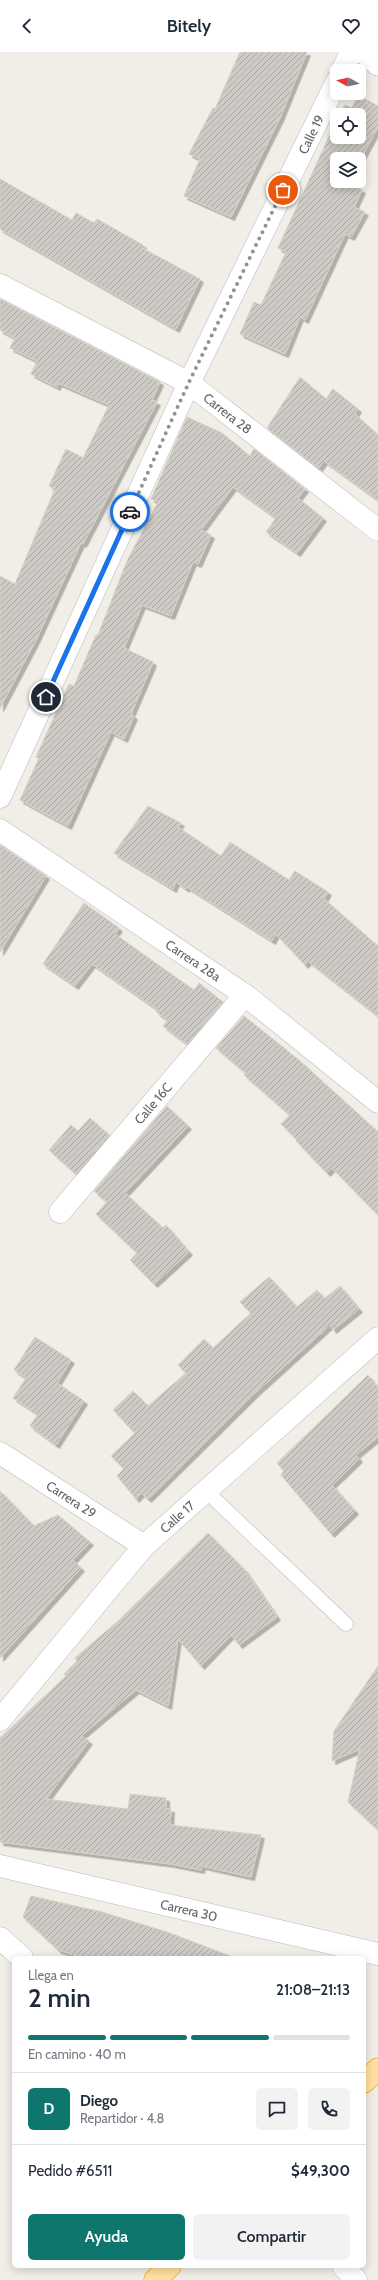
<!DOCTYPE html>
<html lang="es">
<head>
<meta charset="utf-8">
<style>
  :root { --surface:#fff; --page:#f2f2f3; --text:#1f2937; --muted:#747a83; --line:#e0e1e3; --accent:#0f766e }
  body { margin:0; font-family:Cabin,sans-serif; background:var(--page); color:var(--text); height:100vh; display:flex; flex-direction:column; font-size:15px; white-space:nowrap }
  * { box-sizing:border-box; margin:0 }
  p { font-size:13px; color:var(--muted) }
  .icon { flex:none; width:22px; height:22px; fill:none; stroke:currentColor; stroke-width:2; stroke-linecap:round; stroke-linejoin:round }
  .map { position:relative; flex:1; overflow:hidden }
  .panel { position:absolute; left:12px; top:1904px; width:354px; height:312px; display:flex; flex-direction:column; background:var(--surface); border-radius:6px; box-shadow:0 2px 10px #0003 }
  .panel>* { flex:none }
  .needle { width:26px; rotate:278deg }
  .buttons { position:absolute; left:330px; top:12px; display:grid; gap:8px }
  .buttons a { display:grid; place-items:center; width:36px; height:36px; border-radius:6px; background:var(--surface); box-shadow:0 2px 10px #0003; font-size:20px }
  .pin { position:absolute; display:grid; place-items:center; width:34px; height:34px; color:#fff; margin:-17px; border:2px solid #fff; border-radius:50%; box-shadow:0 1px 4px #0007 }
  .courier { position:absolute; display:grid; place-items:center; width:40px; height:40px; margin:-20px; border:3px solid #1a73e8; border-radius:50%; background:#fff; color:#222; box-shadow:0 1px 5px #0007 }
  .head em { font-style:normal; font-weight:600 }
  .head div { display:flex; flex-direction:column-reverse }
  .head { display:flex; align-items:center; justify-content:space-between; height:68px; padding:0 16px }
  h1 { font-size:26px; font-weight:600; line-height:30px }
  .bar { display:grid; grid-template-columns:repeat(4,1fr); gap:6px 4px; align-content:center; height:48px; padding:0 16px }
  .bar i { height:5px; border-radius:3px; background:var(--line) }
  .bar .selected { background:var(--accent) }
  .bar p { grid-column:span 4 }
  .line { display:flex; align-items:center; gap:10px; padding:0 16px; border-top:1px solid var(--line) }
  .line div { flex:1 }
  .round { display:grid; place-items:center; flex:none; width:42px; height:42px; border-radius:6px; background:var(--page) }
  .cta { display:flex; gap:8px; margin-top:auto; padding:8px 16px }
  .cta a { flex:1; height:46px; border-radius:6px; background:var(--accent); color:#fff; font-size:16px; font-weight:600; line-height:46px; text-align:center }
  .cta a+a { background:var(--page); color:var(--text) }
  header { display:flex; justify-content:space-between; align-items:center; height:52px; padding:0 16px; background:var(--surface); font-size:18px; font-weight:600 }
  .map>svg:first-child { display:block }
</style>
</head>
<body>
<header><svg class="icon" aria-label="back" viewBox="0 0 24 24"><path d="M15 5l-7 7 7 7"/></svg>Bitely<svg class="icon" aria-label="heart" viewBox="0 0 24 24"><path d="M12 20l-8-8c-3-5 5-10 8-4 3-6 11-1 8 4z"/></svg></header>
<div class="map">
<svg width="378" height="2228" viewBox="0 0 378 2228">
  <defs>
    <pattern id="building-hatch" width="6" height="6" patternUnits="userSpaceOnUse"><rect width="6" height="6" fill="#cecbc6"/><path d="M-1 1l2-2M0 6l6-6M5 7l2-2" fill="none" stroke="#aaa8a5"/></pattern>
    <filter id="shadow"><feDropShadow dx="3.5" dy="3.5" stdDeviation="0" flood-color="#0004"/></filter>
  </defs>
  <rect width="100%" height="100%" fill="#f1eee7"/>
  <path fill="url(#building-hatch)" stroke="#d6cfc4" filter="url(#shadow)" d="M 240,0 L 307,0 L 280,66 L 231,165 L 184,144 L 200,107 L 189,102 L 213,56 L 215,57 Z
    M 358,43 L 378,54 L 378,75 L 359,110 L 359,107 L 337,107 L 337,129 L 349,129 L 348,130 L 362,138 L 354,155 L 365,160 L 351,185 L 345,182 L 305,268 L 300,265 L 285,302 L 240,282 L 254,250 L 261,253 L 286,200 L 278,196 L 337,67 L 337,85 L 359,85 L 359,63 L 339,63 L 345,53 L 352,56 Z
    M 0,127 L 72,168 L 76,161 L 94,171 L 97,167 L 143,193 L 142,196 L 200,227 L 176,277 L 0,177 Z
    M 0,247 L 160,330 L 152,348 L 157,350 L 83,492 L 81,491 L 36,588 L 0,656 L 0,524 L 15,532 L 55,437 L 49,434 L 66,397 L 83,406 L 109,353 L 58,331 L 57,335 L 31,322 L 37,309 L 10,296 L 15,286 L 0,278 Z
    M 300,325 L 326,347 L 333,337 L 358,357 L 355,362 L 378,383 L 378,448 L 324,409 L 319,416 L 267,376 Z
    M 187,365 L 222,381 L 250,404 L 254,397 L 305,437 L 298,446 L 323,466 L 297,501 L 266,480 L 276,466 L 233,435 L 201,478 L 211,483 L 198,512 L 193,510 L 171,564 L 142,553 L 124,596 L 153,610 L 152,613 L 131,662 L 134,664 L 124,687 L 111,680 L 68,774 L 20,748 L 39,706 L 36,705 L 69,632 L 74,634 L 96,583 L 98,583 L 127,509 L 158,450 L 151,447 Z
    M 148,754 L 181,771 L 178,775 L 221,804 L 230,790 L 289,828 L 295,819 L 328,840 L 324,847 L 378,894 L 378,964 L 308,909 L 305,913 L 276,882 L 272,889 L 187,835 L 186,837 L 176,830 L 173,837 L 114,801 Z
    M 0,793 L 46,824 L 0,900 Z
    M 84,851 L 119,876 L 115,882 L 157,912 L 194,938 L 199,931 L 223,950 L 187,992 L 163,974 L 168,968 L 156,960 L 158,958 L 92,912 L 75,934 L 43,912 Z
    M 244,964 L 300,1009 L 378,1080 L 378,1163 L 332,1116 L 327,1121 L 296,1089 L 297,1088 L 281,1072 L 290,1063 L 244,1023 L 246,1021 L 216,996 Z
    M 167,1054 L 188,1074 L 125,1141 L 163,1176 L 166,1173 L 189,1200 L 154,1232 L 130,1208 L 137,1201 L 96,1162 L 107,1150 L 94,1139 Z
    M 90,1066 L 109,1083 L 76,1122 L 49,1098 L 71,1073 L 78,1079 Z
    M 269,1225 L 297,1255 L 317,1238 L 324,1247 L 340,1234 L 359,1257 L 333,1278 L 330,1273 L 309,1292 L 255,1341 L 148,1447 L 141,1441 L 136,1447 L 117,1424 L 124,1417 L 111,1404 L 135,1381 L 113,1358 L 133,1339 L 148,1354 L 186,1321 L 178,1313 L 204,1287 L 213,1296 L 251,1261 L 240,1250 Z
    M 35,1285 L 71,1308 L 57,1331 L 84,1349 L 56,1393 L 30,1374 L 38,1362 L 13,1346 L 26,1326 L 14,1318 Z
    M 368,1323 L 378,1336 L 378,1385 L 356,1403 L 359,1407 L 332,1433 L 355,1459 L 331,1482 L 281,1423 L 284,1419 L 277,1411 Z
    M 0,1439 L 34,1474 L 58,1463 L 90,1490 L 73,1508 L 81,1516 L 0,1606 Z
    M 208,1481 L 244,1517 L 277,1565 L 239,1593 L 231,1583 L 201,1614 L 178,1587 L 168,1654 L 136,1638 L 81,1684 L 89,1689 L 46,1747 L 128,1757 L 130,1742 L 166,1746 L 166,1757 L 171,1757 L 170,1773 L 261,1783 L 251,1825 L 202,1814 L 201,1818 L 171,1812 L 0,1790 L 0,1686 L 66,1624 L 64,1622 L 77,1609 L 75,1606 L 118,1569 Z
    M 378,1614 L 378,1778 L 348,1750 L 360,1697 L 332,1709 L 334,1679 Z
    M 31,1844 L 102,1860 L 170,1881 L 230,1904 L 229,1906 L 85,1906 L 58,1898 L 23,1865 Z"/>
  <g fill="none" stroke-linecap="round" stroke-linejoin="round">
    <defs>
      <path id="service" d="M 206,1439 L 346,1572"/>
      <g id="minor">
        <path d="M 363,0 L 378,13"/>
        <path d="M 342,19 L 351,0"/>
        <path id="s1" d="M 0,233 L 189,331 L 378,478"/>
        <path id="s2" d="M 0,745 L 189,331 L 337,29"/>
        <path id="s3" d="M 0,778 L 245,943 L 378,1050"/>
        <path id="s4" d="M 60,1160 L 245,943"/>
        <path id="s5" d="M 0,1401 L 144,1494"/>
        <path id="s6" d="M 0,1668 L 144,1494 L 378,1286"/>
        <path id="s7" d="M 0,1814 L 378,1902"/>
        <path d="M 0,1886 L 22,1906"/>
        <path d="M 343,2214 L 356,2228"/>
      </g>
      <path id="trunk" d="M 364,2030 L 378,2017
        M 155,2228 L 170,2214"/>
    </defs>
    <use href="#service" stroke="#b7babe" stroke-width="15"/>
    <use href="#minor" stroke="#b7babe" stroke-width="23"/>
    <use href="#trunk" stroke="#f89000" stroke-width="23"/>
    <use href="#service" stroke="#fff" stroke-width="14"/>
    <use href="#minor" stroke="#fff" stroke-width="22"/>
    <use href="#trunk" stroke="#ffe09f" stroke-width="22"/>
  </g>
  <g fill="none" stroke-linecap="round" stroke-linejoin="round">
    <path stroke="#919494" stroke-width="4" stroke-dasharray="0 7.2" d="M 130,460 L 189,330 L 283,138"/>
    <path stroke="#1a73e8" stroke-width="5" d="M 46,645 L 130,460"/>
  </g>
  <g text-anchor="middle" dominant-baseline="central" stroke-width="3.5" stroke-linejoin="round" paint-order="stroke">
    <g font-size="13" fill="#5e6368" stroke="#fff">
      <text stroke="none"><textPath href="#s2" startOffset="732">Calle 19</textPath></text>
      <text stroke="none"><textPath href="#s1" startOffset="262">Carrera 28</textPath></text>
      <text stroke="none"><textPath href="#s3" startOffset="233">Carrera 28a</textPath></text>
      <text stroke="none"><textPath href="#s4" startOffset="143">Calle 16C</textPath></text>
      <text stroke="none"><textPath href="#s5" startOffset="85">Carrera 29</textPath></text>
      <text stroke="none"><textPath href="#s6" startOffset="270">Calle 17</textPath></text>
      <text stroke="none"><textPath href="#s7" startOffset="194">Carrera 30</textPath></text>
    </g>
  </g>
</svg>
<div class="buttons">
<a><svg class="needle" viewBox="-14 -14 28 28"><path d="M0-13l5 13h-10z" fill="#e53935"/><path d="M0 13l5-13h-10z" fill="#747a83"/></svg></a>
<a><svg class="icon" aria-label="locate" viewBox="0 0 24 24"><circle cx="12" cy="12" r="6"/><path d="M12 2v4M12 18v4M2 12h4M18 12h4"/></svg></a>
<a><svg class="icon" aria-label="layers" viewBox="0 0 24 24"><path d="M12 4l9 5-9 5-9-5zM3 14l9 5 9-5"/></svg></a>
</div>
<div class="pin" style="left:283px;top:138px;background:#ea580c"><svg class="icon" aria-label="bag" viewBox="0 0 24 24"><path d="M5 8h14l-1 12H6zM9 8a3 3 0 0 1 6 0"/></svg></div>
<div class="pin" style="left:46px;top:645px;background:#1f2937"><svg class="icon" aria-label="home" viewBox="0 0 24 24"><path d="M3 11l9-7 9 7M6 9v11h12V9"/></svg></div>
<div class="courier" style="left:130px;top:460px"><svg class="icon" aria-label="car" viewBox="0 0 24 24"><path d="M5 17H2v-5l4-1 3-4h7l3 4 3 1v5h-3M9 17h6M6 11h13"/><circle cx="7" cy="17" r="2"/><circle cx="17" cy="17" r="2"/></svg></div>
<section class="panel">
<div class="head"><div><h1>2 min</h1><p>Llega en</p></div><em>21:08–21:13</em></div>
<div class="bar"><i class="selected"></i><i class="selected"></i><i class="selected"></i><i></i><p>En camino · 40 m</p></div>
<div class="line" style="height:72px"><b class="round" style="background:var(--accent);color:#fff">D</b><div><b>Diego</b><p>Repartidor · 4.8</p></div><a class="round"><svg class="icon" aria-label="chat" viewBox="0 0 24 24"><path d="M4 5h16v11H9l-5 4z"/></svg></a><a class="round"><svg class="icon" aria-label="phone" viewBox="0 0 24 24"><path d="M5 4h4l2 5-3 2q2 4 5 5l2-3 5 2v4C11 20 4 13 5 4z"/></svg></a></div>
<div class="line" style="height:52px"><div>Pedido #6511</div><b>$49,300</b></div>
<div class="cta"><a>Ayuda</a><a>Compartir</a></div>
</section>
</div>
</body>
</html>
